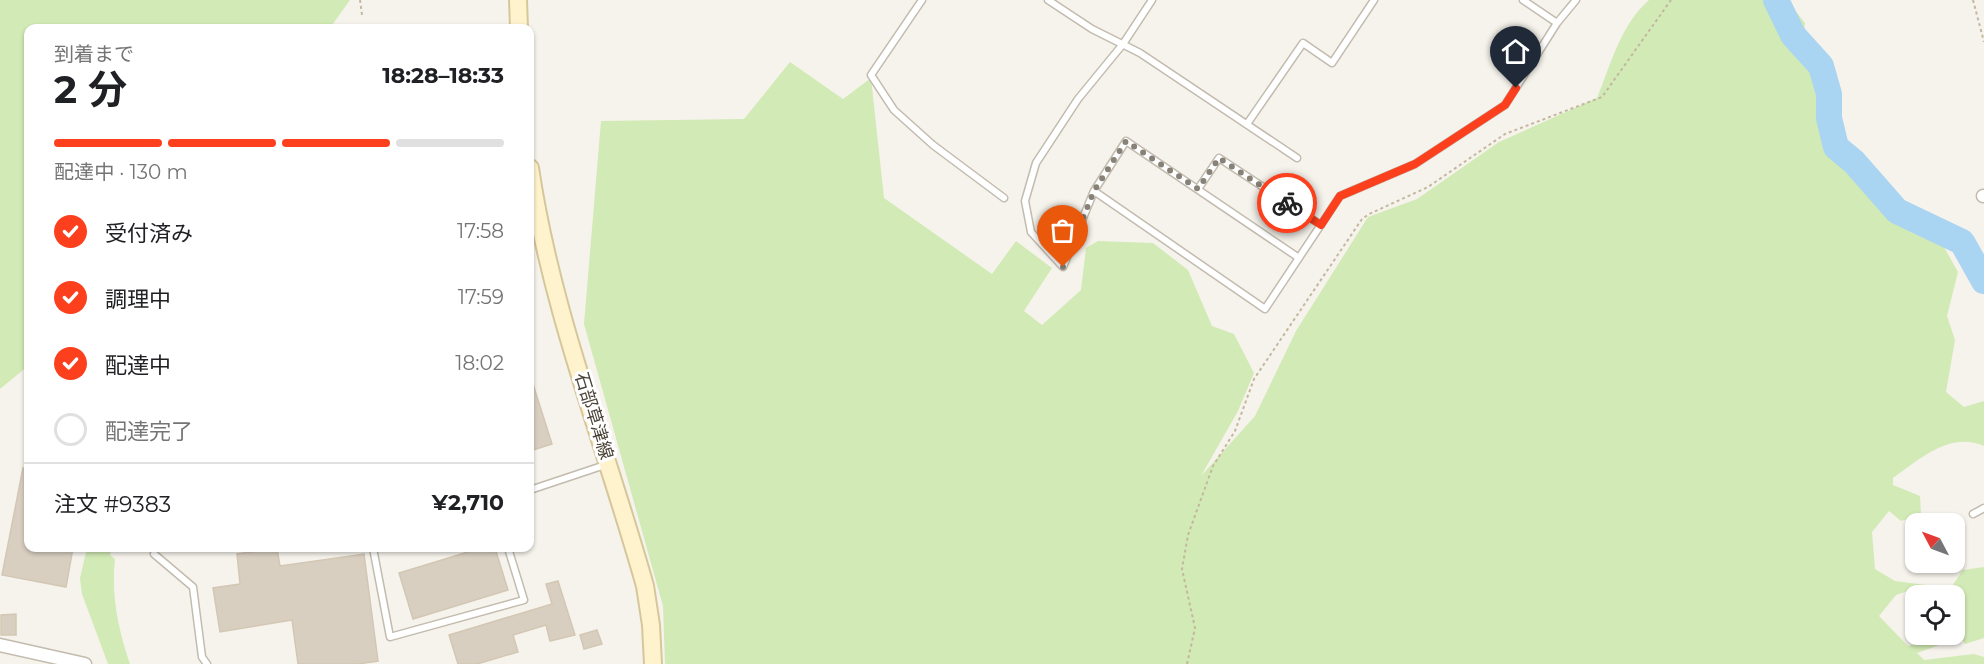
<!DOCTYPE html>
<html lang="ja">
<head>
<meta charset="utf-8">
<style>
  :root { --surface:#fff; --page:#f6f6f6; --text:#202124; --muted:#757577; --line:#e0e0e0; --accent:#fc3f1d }
  body { margin:0; font-family:Montserrat,"Noto Sans JP",sans-serif; background:var(--page); color:var(--text); height:100vh; display:flex; flex-direction:column; font-size:22px; white-space:nowrap }
  * { box-sizing:border-box; margin:0 }
  p { font-size:20px; color:var(--muted) }
  .icon { flex:none; width:33px; height:33px; fill:none; stroke:currentColor; stroke-width:2; stroke-linecap:round; stroke-linejoin:round }
  .map { position:relative; flex:1; overflow:hidden }
  .details { position:absolute; left:24px; top:24px; width:510px; height:528px; display:flex; flex-direction:column; background:var(--surface); border-radius:12px; box-shadow:0 2px 4px #0004 }
  .details>* { flex:none }
  .needle { width:39px; rotate:311deg }
  .fabs { position:absolute; left:1905px; top:513px; display:grid; gap:12px }
  .fabs a { display:grid; place-items:center; width:60px; height:60px; border-radius:12px; background:var(--surface); box-shadow:0 2px 4px #0004; font-size:30px }
  .pin { position:absolute; display:grid; place-items:center; width:51px; height:51px; color:#fff; margin:-62px -26px; border-radius:50% 50% 50% 0; rotate:-45deg; box-shadow:0 0 6px #0007 }
  .pin .icon { rotate:45deg }
  .courier { position:absolute; display:grid; place-items:center; width:60px; height:60px; margin:-30px; border:4px solid #fc3f1d; border-radius:50%; background:#fff; color:#222; box-shadow:0 2px 8px #0007 }
  .summary em { font-style:normal; font-weight:700 }
  .summary div { display:flex; flex-direction:column-reverse }
  .summary { display:flex; align-items:center; justify-content:space-between; height:102px; padding:0 30px }
  h1 { font-size:39px; font-weight:700; line-height:45px }
  .bar { display:grid; grid-template-columns:repeat(4,1fr); gap:9px 6px; align-content:center; height:72px; padding:0 30px }
  .bar i { height:8px; border-radius:4px; background:var(--line) }
  .bar .active { background:var(--accent) }
  .bar p { grid-column:span 4 }
  .line { display:flex; align-items:center; gap:15px; padding:0 30px; border-top:2px solid var(--line) }
  .line div { flex:1 }
  ol { padding:0 30px; list-style:none }
  li { display:flex; align-items:center; gap:18px; height:66px }
  li p { margin-inline-start:auto }
  li .icon { padding:6px; border-radius:50%; background:var(--accent); color:#fff; stroke-width:4 }
  li:last-child { color:var(--muted) }
  li i { width:33px; height:33px; border:3px solid var(--line); border-radius:50% }
  .map>svg:first-child { display:block }
</style>
</head>
<body>
<div class="map">
<svg width="1984" height="664" viewBox="0 0 1984 664">
  <rect width="100%" height="100%" fill="#f6f3ec"/>
  <path fill="#d2eab5" d="M 0,0 L 350,0 L 330,28 L 28,28 L 28,366 L 0,389 Z
    M 1649,0 L 1787,0 L 1805,23 L 1804,34 L 1827,58 L 1840,140 L 1940,240 L 1958,272 L 1947,316 L 1955,340 L 1946,392 L 1964,407 L 1984,401 L 1984,446 C 1950,431 1920,459 1893,478 L 1893,485 L 1920,496 L 1921,515 L 1901,521 L 1889,511 L 1872,532 L 1875,569 L 1895,581 L 1926,585 L 1896,595 L 1879,616 L 1908,646 L 1945,635 L 1945,643 L 1917,653 L 1924,660 L 1974,654 L 1984,657 L 1984,664 L 665,664 L 663,606 L 584,324 L 601,121 L 744,119 L 790,62 L 843,99 L 871,78 L 884,198 L 992,274 L 1016,241 L 1052,268 L 1024,311 L 1042,325 L 1081,290 L 1086,248 L 1098,241 L 1153,243 L 1188,270 L 1212,326 L 1234,334 L 1254,373 L 1238,411 L 1201,476 L 1255,416 L 1296,331 L 1368,217 L 1417,199 L 1499,142 L 1597,98 C 1611,64 1621,24 1649,0 Z
    M 87,548 L 112,548 L 110,555 L 115,559 C 111,595 118,629 130,664 L 108,664 L 82,594 L 80,578 Z
    M 1984,567 L 1984,638 L 1965,644 L 1955,629 L 1954,596 L 1946,595 L 1963,570 Z"/>
  <g fill="none" stroke-linecap="round" stroke-linejoin="round">
    <path stroke="#a9d4f2" stroke-width="26" d="M 1776,0 L 1793,35 L 1821,66 L 1829,94 L 1829,118 L 1836,147 L 1854,162 L 1897,211 L 1962,242 L 1984,281"/>
  </g>
  <path fill="#d8cfc1" stroke="#d3c7b4" stroke-width="1.5" d="M 532,381 L 552,444 L 530,451 L 530,382 Z
    M 23,468 L 28,469 L 28,548 L 73,548 L 66,587 L 2,575 Z
    M 277,548 L 280,566 L 364,554 L 378,661 L 358,664 L 298,664 L 292,620 L 220,632 L 213,588 L 240,584 L 237,554 Z
    M 481,548 L 495,548 L 508,590 L 413,619 L 399,573 Z
    M 558,581 L 575,635 L 550,641 L 546,625 L 513,635 L 518,652 L 477,664 L 458,664 L 449,635 L 552,604 L 546,584 Z
    M 16,614 L 16,635 L 1,635 L 1,615 Z
    M 597,630 L 602,644 L 584,649 L 580,635 Z"/>
  <g fill="none" stroke-linecap="round" stroke-linejoin="round">
    <defs>
      <path id="lane" d="M 922,0 L 871,75 L 894,110 L 933,145 L 1004,198
        M 1048,0 L 1092,29 L 1140,53 L 1297,158
        M 1152,0 L 1123,44 L 1078,99 L 1036,163 L 1025,201 L 1031,232 L 1063,267 L 1094,191 L 1126,141 L 1299,258
        M 1523,0 L 1557,23 L 1576,0
        M 1247,124 L 1303,43 L 1332,63 L 1374,0
        M 1198,189 L 1219,158 L 1321,225
        M 1094,191 L 1265,309 L 1340,196 L 1415,164 L 1505,105 L 1557,23
        M 530,490 L 608,464
        M 1973,514 L 1984,508
        M 373,548 L 390,637 L 524,600 L 508,548
        M 154,554 L 193,587 L 202,657 L 207,664"/>
      <path id="street" d="M 1983,196 L 1984,196
        M 0,645 L 85,664"/>
      <path id="secondary" d="M 518,0 L 519,28
        M 530,168 C 551,311 606,447 645,586 L 651,625 L 653,664"/>
    </defs>
    <use href="#lane" stroke="#c2bbae" stroke-width="9"/>
    <use href="#street" stroke="#c2bbae" stroke-width="15"/>
    <use href="#secondary" stroke="#d6c79b" stroke-width="20"/>
    <path stroke="#c4b79f" stroke-width="2" stroke-dasharray="3 3" stroke-linecap="butt" d="M 360,0 L 362,15
      M 1973,0 L 1984,42
      M 1187,664 L 1195,628 L 1182,569 L 1188,535 L 1213,466 L 1235,431 L 1254,379 L 1362,219 L 1369,214 L 1428,187 L 1505,134 L 1602,97 L 1671,0"/>
    <use href="#lane" stroke="#fff" stroke-width="6"/>
    <use href="#street" stroke="#fff" stroke-width="12"/>
    <use href="#secondary" stroke="#fff3cd" stroke-width="16"/>
  </g>
  <g fill="none" stroke-linecap="round" stroke-linejoin="round">
    <path stroke="#878178" stroke-width="6" stroke-dasharray="0 10.8" d="M 1063,267 L 1094,191 L 1126,141 L 1198,189 L 1219,158 L 1287,203"/>
    <path stroke="#fc3f1d" stroke-width="8" d="M 1287,203 L 1321,225 L 1340,196 L 1415,164 L 1505,105 L 1516,88"/>
  </g>
  <g text-anchor="middle" dominant-baseline="central" stroke-width="6" stroke-linejoin="round" paint-order="stroke">
    <g font-size="18" fill="#4b4439" stroke="#fff">
      <text transform="translate(594 416) rotate(73)">石部草津線</text>
    </g>
  </g>
</svg>
<div class="fabs">
<a><svg class="needle" viewBox="-14 -14 28 28"><path d="M0-13l5 13h-10z" fill="#e53935"/><path d="M0 13l5-13h-10z" fill="#757577"/></svg></a>
<a><svg class="icon" aria-label="locate" viewBox="0 0 24 24"><circle cx="12" cy="12" r="6"/><path d="M12 2v4M12 18v4M2 12h4M18 12h4"/></svg></a>
</div>
<div class="pin" style="left:1063px;top:267px;background:#ea580c"><svg class="icon" aria-label="bag" viewBox="0 0 24 24"><path d="M5 8h14l-1 12H6zM9 8a3 3 0 0 1 6 0"/></svg></div>
<div class="pin" style="left:1516px;top:88px;background:#1f2937"><svg class="icon" aria-label="home" viewBox="0 0 24 24"><path d="M3 11l9-7 9 7M6 9v11h12V9"/></svg></div>
<div class="courier" style="left:1287px;top:203px"><svg class="icon" aria-label="bike" viewBox="0 0 24 24"><circle cx="6" cy="16" r="4"/><circle cx="18" cy="16" r="4"/><path d="M6 16l4-8h5l3 8M10 8l3 8H6M13 5h3"/></svg></div>
<section class="details">
<div class="summary"><div><h1>2 分</h1><p>到着まで</p></div><em>18:28–18:33</em></div>
<div class="bar"><i class="active"></i><i class="active"></i><i class="active"></i><i></i><p>配達中 · 130 m</p></div>
<ol>
<li><svg class="icon" aria-label="check" viewBox="0 0 24 24"><path d="M5 12l5 5 9-10"/></svg>受付済み<p>17:58</p></li>
<li><svg class="icon" aria-label="check" viewBox="0 0 24 24"><path d="M5 12l5 5 9-10"/></svg>調理中<p>17:59</p></li>
<li><svg class="icon" aria-label="check" viewBox="0 0 24 24"><path d="M5 12l5 5 9-10"/></svg>配達中<p>18:02</p></li>
<li><i></i>配達完了</li>
</ol>
<div class="line" style="height:78px"><div>注文 #9383</div><b>¥2,710</b></div>
</section>
</div>
</body>
</html>
